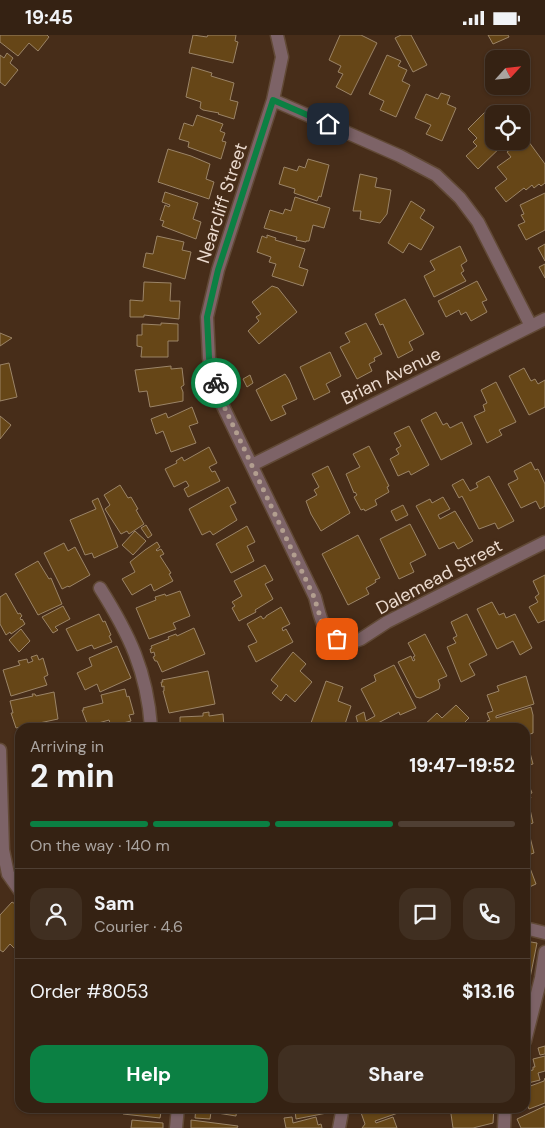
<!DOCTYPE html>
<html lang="en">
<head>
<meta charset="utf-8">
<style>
  :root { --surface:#352213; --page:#402f21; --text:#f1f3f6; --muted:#aaa4a0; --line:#4f3f33; --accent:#0b8043 }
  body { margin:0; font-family:"DM Sans",sans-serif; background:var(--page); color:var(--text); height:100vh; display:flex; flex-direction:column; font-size:19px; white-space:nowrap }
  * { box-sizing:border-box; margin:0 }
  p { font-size:16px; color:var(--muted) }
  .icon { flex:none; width:28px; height:28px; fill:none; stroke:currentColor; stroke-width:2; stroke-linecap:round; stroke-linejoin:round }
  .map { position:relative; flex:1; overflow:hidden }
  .details { position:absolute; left:15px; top:688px; width:515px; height:390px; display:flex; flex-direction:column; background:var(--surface); border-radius:15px; box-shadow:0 1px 4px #0004,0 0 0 1px var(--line) }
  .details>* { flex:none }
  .needle { width:32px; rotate:63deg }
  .fabs { position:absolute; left:485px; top:15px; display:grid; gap:10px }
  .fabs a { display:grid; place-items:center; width:45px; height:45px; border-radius:10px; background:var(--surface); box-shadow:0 1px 4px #0004,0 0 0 1px var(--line); font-size:25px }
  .pin { position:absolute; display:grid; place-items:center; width:42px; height:42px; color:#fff; margin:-21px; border-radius:10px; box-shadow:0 2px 8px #0006 }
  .courier { position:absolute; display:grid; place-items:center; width:50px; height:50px; margin:-25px; border:4px solid #0b8043; border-radius:50%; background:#fff; color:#222; box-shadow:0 1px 6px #0007 }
  .summary em { font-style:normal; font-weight:700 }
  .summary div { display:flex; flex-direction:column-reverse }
  .summary { display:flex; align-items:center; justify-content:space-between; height:85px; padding:0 15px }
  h1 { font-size:32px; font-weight:700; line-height:38px }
  .bar { display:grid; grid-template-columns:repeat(4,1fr); gap:8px 5px; align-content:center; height:60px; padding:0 15px }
  .bar i { height:6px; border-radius:4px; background:var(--line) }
  .bar .active { background:var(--accent) }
  .bar p { grid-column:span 4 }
  .line { display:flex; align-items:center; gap:12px; padding:0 15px; border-top:1px solid var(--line) }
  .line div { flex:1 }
  .round { display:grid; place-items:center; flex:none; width:52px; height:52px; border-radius:15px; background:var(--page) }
  .action { display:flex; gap:10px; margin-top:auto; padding:10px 15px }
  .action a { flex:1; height:58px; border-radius:15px; background:var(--accent); color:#fff; font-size:20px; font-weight:700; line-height:58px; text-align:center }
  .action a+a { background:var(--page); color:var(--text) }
  .status { display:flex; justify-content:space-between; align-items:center; height:35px; padding:0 25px; background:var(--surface); direction:ltr }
  .status svg { height:14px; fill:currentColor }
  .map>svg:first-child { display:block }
</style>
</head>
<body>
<div class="status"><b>19:45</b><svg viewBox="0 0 49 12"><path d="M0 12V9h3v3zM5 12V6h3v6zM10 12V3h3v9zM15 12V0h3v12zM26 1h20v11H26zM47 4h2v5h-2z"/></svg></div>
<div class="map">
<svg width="545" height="1093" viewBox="0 0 545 1093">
  <rect width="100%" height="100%" fill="#472d19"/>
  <path fill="#664617" stroke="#9b8467" d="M 0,0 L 47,0 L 49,2 L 38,16 L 29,8 L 18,21 L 0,7 Z
    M 193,0 L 207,2 L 208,0 L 236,0 L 235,6 L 238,7 L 233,28 L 189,18 Z
    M 340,0 L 361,0 L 377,8 L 351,60 L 336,52 L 343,39 L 338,37 L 341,31 L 329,25 Z
    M 401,0 L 411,0 L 427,30 L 413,37 L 395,3 Z
    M 488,0 L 508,0 L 509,2 L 493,9 Z
    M 7,18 L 13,23 L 10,28 L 18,35 L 5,51 L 0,47 L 0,20 L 4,23 Z
    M 387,20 L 401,26 L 398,31 L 407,35 L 402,46 L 410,50 L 396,82 L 380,75 L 384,66 L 369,59 Z
    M 192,32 L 212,38 L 211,41 L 234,48 L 230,65 L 238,67 L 234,84 L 218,79 L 219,78 L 203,75 L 200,73 L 201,67 L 186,62 Z
    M 441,58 L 450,61 L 447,69 L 456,73 L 442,106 L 426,99 L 431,90 L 415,83 L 425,61 L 426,59 L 438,64 Z
    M 485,77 L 494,86 L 494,106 L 507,106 L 478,134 L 466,121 L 477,111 L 473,107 L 477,103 L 468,94 Z
    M 197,80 L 223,89 L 220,96 L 225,98 L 222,106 L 226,107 L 221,124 L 188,112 L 189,107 L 179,104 L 184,88 L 193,91 Z
    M 526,103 L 545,129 L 545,148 L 541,151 L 539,149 L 534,153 L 532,150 L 526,155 L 524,153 L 506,167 L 495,153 L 507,144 L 497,132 L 511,122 L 507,117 Z
    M 168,114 L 191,121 L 210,129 L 206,144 L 214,147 L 209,164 L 158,147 Z
    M 308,124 L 329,130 L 321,162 L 319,161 L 317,166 L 294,158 L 295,154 L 279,149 L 284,132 L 297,136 L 299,131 L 305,133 Z
    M 360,139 L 377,143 L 375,152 L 391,155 L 387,179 L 380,188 L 360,184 L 361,176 L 353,176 Z
    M 165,157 L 198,168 L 193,184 L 201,187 L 196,204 L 162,191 L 164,186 L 160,185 L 165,170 L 169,172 L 170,170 L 162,167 Z
    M 545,158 L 545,195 L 526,205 L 518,190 L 525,187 L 521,180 L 524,179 L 520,170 Z
    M 295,162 L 330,173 L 324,193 L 313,190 L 309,206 L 306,206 L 306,207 L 296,205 L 297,202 L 264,193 L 270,175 L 283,179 L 285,174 L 291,176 Z
    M 411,166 L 425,175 L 420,183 L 434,192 L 421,215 L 409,208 L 403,218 L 388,208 Z
    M 267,200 L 276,203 L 275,205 L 305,214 L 299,232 L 308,235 L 303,251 L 272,241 L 276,229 L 269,227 L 271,222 L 257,217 L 262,201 L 267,203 Z
    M 157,201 L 184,207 L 182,215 L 191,217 L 185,244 L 143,232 L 146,218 L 153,219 Z
    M 545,209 L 545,226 L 538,213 Z
    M 460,211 L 467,226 L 461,230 L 464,236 L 461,238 L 466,246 L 434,262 L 424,241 L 435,235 L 430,226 Z
    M 545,229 L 545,243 L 539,232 Z
    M 477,246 L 487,265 L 482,267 L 487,277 L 471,286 L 466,277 L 461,280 L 459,275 L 446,282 L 438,266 Z
    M 144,247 L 171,248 L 170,266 L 180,266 L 179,284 L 144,280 L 144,282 L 130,282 L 130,265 L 143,266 Z
    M 272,251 L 278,253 L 297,277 L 259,309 L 248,296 L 259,286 L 256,282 L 261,279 L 252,267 Z
    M 405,264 L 424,299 L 409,307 L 413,315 L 398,323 L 383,289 L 380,290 L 375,279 Z
    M 161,288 L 178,289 L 178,306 L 168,306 L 168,322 L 141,322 L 142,312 L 137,311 L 137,300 L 142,300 L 142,289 L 161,290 Z
    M 366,288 L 382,319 L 374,323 L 375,326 L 369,329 L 372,336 L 357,344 L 340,312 L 350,307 L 345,298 Z
    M 0,298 L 12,303 L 0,311 Z
    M 330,317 L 341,341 L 326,349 L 330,357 L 314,365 L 300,332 Z
    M 9,328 L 17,362 L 0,366 L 0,330 Z
    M 171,331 L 171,334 L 182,333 L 184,350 L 181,352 L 183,357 L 183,366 L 150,372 L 147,356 L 139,357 L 135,335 Z
    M 524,333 L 531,346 L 535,344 L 538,349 L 545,345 L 545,372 L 529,380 L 509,341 Z
    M 285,339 L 289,345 L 297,364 L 282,371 L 286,379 L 271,386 L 256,355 Z
    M 250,340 L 253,348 L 247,352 L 243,344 Z
    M 496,347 L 516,387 L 499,395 L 502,400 L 487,408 L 474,381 L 485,376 L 483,370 L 487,368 L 481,355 Z
    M 192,372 L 198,388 L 189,391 L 196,408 L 171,417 L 163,396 L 156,399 L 151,384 L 166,378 L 168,383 Z
    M 436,377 L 443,390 L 447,388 L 450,393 L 462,387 L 472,409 L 441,425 L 421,385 Z
    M 0,381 L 11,390 L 0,404 Z
    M 409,391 L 429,430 L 411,440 L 409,436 L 398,441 L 390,424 L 399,419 L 396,414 L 401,411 L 394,398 Z
    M 369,411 L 389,451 L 387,452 L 389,457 L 375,465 L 377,470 L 365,476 L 364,474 L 361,475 L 354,462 L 357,460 L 355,457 L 354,458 L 346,439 L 360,432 L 353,419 Z
    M 209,412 L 217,428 L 209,432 L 212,437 L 215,436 L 220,446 L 188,462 L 184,454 L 189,451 L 186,446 L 174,452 L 165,434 L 177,428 L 176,426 L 182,422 L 184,426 Z
    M 531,427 L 535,435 L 538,434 L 545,449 L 545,471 L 540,474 L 536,466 L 521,473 L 508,449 L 518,444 L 514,436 Z
    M 328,431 L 350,478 L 321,496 L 311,479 L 306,466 L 317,460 L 314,455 L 319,452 L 312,439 Z
    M 489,441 L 514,486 L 498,494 L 495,488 L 479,494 L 462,461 L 459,463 L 452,450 L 463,444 L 470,456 L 478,452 L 476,448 Z
    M 120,450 L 128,463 L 131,462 L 138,474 L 136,475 L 144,489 L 129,499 L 127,496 L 121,499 L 105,474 L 110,470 L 104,460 Z
    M 228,452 L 236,468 L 230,471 L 237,485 L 213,500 L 210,496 L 202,500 L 189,474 Z
    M 443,462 L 450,474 L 438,480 L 440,484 L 455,476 L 473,506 L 458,514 L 454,507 L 439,514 L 416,471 L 430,464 L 432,468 Z
    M 98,463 L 118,512 L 94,523 L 92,518 L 85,520 L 70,485 L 96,474 L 92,466 Z
    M 403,470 L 408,480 L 396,486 L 391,476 Z
    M 410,489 L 426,520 L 410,528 L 414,537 L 399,544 L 380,504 Z
    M 146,490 L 152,500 L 148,503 L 141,493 Z
    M 247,491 L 255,507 L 247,511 L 254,526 L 231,538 L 216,509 Z
    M 135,496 L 146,506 L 133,520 L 122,510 Z
    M 358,500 L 380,543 L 375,545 L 376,547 L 373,549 L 366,553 L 369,559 L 348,570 L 322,519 Z
    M 157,507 L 160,512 L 156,515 L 157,516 L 161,514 L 164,519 L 160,521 L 171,538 L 169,539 L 173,546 L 154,556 L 151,549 L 132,560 L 122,544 L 135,537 L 130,527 L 145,515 Z
    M 64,508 L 68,516 L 75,512 L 90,540 L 69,552 L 68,551 L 62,554 L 44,518 Z
    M 38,526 L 49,544 L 51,543 L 62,569 L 38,580 L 15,539 Z
    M 265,530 L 273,545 L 265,549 L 273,564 L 255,575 L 256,577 L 239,586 L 232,573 L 235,571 L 232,567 L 242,561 L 234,546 Z
    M 545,540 L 545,585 L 538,588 L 529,572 L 538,567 L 535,562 L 539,559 L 533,546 Z
    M 180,556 L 190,581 L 173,588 L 176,594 L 149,604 L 136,573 L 156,565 L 155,562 L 165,559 L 166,561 Z
    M 6,558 L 18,579 L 20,578 L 22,581 L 20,583 L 21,585 L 22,584 L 25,589 L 11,599 L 10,597 L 6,600 L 0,589 L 0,562 Z
    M 492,567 L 499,580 L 504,578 L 506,583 L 515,579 L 532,613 L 520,620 L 513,606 L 497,614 L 477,574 Z
    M 63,571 L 70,584 L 55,592 L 58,595 L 53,598 L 42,582 Z
    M 281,572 L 290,589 L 282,593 L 283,596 L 286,594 L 293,607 L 256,627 L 248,611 L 257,607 L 247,589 L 261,581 L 263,584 L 266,582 L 266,581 Z
    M 99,579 L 103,587 L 105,586 L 111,600 L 109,601 L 112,607 L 94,614 L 92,610 L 89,611 L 77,616 L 66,594 Z
    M 467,579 L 487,620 L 469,629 L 475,640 L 461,647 L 447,612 L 456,608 L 453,603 L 457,601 L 451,587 Z
    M 194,593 L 205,619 L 162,637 L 157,626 L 155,626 L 153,622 L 155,621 L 154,617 L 151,618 L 150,614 L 152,613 L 151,611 L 169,604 L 168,602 L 176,599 L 177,601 Z
    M 21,594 L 30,606 L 19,617 L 9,605 Z
    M 425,599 L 447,641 L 438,645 L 440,650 L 439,654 L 420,663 L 416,662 L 398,627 L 411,621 L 413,626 L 415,625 L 413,622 L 415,621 L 408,608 Z
    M 117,611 L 131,643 L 100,657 L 97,649 L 85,655 L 77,638 L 92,631 L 89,623 Z
    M 293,617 L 306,629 L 300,636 L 312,647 L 295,667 L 286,659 L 281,666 L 272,658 L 278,651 L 271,645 Z
    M 37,620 L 39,625 L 43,623 L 48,640 L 44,642 L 47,650 L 11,661 L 3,635 L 20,630 L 18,626 L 27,624 L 28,628 L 33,626 L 31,622 Z
    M 394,630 L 416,673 L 400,680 L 399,677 L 378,688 L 379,690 L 373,692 L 360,692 L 360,688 L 358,689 L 356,681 L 364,677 L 366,686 L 375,681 L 361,654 L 376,646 L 374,640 Z
    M 208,636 L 215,669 L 169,678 L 163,656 L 164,656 L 164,651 L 162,652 L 161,647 L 163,647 L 162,645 Z
    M 526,641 L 534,669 L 496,681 L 496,683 L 531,672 L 533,680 L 533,698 L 525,701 L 525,692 L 489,692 L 487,686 L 490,685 L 487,678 L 493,676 L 487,660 L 499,656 L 497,651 Z
    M 326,646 L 343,652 L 338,666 L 351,671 L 344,692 L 332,691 L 332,692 L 323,692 L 311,688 Z
    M 125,654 L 127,662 L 129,661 L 134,679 L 129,680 L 131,686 L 111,691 L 109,685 L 88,691 L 82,675 L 84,675 L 83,673 L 103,668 L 101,660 Z
    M 54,657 L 58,684 L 16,693 L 11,678 L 13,678 L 10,666 L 33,661 L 32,659 L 35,659 L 36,661 Z
    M 456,670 L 469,683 L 463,689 L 467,692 L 422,692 L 437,678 L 442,683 Z
    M 209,677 L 209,681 L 223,679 L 224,692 L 166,692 L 166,689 L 180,688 L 180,682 L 203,681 L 203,678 Z
    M 16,698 L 20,698 L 20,726 L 18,726 Z
    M 526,703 L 533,729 L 529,730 L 530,733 L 525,734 Z
    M 15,731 L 20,731 L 20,766 L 17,766 Z
    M 525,740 L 532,758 L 529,759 L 531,763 L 525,764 Z
    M 528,765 L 533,788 L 528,790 L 529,793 L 525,794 L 525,766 Z
    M 17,776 L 20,776 L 20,792 L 18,792 Z
    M 525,796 L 528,802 L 530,802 L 534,818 L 525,821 Z
    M 527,825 L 536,849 L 525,854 L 525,826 Z
    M 12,867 L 20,872 L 20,908 L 15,914 L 10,909 L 3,917 L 0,915 L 0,880 Z
    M 525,906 L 537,908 L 530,943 L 525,942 Z
    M 545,1011 L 545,1019 L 540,1020 L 538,1013 Z
    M 545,1021 L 545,1036 L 538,1038 L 540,1045 L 528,1048 L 526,1041 L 528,1040 L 528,1036 L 533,1035 L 533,1032 L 535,1032 L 533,1024 Z
    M 545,1043 L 545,1068 L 529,1074 L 525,1064 L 525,1053 L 544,1046 Z
    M 545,1071 L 545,1093 L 521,1093 L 517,1084 Z
    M 166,1072 L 166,1077 L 161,1077 L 160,1083 L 123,1079 L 124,1073 L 121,1073 Z
    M 196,1072 L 237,1072 L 236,1081 L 211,1077 L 210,1084 L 195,1083 Z
    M 287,1072 L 333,1072 L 332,1077 L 296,1084 L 295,1076 L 288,1077 Z
    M 359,1072 L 399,1072 L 398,1078 L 375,1086 L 376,1088 L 393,1082 L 397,1093 L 362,1093 L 365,1089 Z
    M 450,1072 L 494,1072 L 493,1088 L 473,1093 L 453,1093 Z
    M 292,1082 L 293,1088 L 316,1082 L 318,1090 L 321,1089 L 322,1093 L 286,1093 L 284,1083 Z
    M 132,1085 L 163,1088 L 163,1093 L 131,1093 Z
    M 191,1085 L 238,1091 L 237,1093 L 191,1093 Z"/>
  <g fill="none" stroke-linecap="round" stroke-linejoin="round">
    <defs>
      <path id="street" d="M 277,0 L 282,22 L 273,65 L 218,235 L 207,282 L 209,323 L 221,367 L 315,562 C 322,587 321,598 347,609 L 361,604 L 387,587 L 545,507
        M 273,65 L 400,121 L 436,140 L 460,163 L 478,187 L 531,291
        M 252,430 L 545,284
        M 100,553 C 129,599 147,636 151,692
        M 0,715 L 3,815 L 8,839 L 20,856
        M 525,893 L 545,898
        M 525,1006 L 541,943 L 545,917
        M 176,1093 L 178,1072
        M 339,1093 L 343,1072
        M 504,1093 L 505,1072"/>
    </defs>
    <use href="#street" stroke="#614936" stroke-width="15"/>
    <use href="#street" stroke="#7d6367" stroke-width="12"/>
  </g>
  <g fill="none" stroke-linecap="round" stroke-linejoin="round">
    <path stroke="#b29e8f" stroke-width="5" stroke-dasharray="0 9" d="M 216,348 L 222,367 L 314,562 L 324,594 L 337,604"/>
    <path stroke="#0b8043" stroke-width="6" d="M 216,348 L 209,323 L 207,282 L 218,235 L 273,65 L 328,89"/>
  </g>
  <g text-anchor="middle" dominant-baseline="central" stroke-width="5" stroke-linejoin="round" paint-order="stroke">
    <g font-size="18" fill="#ecdbcf" stroke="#472d19">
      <text transform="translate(222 168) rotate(-72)">Nearcliff Street</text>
      <text transform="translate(391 341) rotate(-26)">Brian Avenue</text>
      <text transform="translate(439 542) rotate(-28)">Dalemead Street</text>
    </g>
  </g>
</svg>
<div class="fabs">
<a><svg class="needle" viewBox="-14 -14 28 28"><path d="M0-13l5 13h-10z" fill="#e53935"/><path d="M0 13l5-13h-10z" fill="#aaa4a0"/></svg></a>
<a><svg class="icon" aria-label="locate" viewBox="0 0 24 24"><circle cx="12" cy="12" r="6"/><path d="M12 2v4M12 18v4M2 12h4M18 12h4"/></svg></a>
</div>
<div class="pin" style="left:337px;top:604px;background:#ea580c"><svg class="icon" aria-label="bag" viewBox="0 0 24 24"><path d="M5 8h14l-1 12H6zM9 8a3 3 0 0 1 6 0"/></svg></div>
<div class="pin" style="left:328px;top:89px;background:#1f2937"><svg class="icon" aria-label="home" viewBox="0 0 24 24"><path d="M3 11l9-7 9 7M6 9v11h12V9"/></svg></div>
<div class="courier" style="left:216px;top:348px"><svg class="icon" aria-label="bike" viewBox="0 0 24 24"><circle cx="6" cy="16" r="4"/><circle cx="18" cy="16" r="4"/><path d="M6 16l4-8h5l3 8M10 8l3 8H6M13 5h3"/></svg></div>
<section class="details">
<div class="summary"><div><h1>2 min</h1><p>Arriving in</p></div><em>19:47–19:52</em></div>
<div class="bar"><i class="active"></i><i class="active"></i><i class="active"></i><i></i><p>On the way · 140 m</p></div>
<div class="line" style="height:90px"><a class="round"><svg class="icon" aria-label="person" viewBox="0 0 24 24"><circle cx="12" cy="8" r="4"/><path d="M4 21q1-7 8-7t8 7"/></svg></a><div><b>Sam</b><p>Courier · 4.6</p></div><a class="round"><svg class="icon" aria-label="chat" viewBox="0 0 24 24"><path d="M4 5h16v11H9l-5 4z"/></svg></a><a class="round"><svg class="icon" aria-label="phone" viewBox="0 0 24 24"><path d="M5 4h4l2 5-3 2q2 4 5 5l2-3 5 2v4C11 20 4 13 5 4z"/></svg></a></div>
<div class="line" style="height:65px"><div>Order #8053</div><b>$13.16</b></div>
<div class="action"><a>Help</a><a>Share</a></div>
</section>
</div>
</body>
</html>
